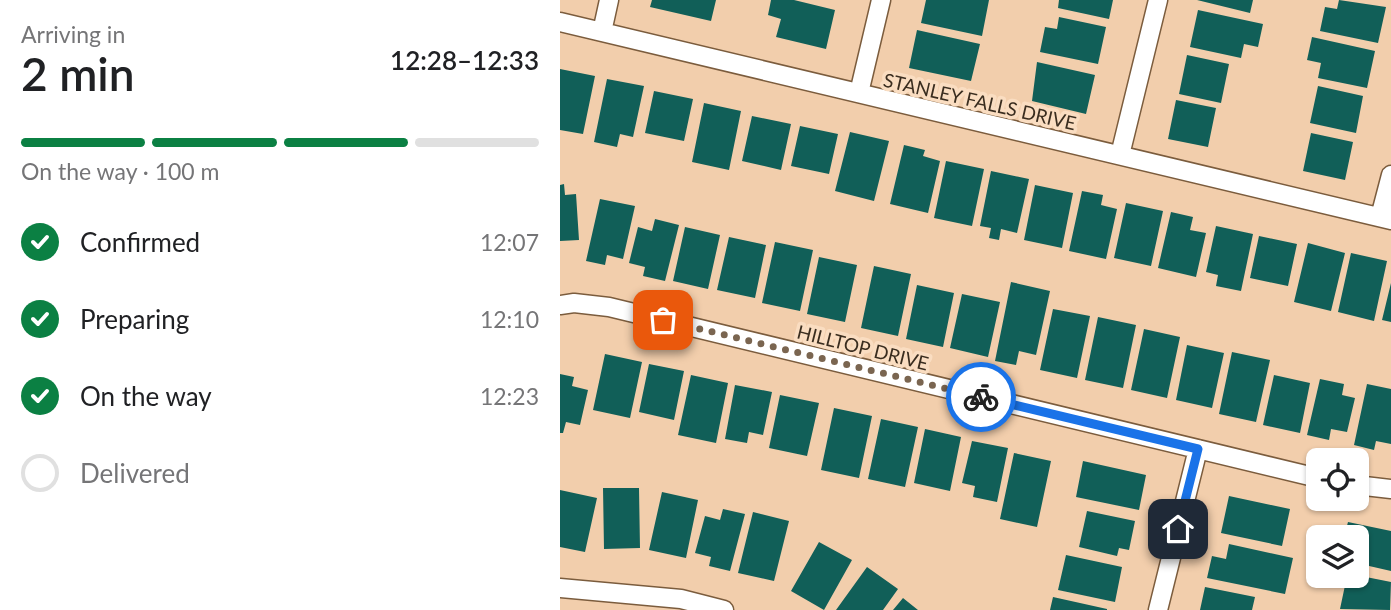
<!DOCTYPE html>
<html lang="en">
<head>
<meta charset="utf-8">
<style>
  :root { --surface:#fff; --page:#f6f6f6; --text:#202124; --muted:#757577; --line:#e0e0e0; --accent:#0b8043 }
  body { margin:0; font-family:Lato,sans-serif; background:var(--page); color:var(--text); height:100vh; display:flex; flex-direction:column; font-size:26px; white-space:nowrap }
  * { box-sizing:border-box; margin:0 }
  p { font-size:23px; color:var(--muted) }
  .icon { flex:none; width:38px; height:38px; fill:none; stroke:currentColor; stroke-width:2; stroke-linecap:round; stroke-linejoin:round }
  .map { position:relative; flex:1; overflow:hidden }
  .panel { display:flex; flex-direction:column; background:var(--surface); width:560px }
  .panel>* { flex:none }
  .tools { position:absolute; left:746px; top:448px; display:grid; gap:14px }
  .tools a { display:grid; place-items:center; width:63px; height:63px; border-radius:10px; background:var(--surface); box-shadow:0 2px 5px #0004; font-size:35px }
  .pin { position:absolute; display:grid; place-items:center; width:60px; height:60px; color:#fff; margin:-30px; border-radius:14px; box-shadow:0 4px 10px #0006 }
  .courier { position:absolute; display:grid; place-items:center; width:70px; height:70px; margin:-35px; border:5px solid #1a73e8; border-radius:50%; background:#fff; color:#222; box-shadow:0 2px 9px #0007 }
  .summary em { font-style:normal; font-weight:600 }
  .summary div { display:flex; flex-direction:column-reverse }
  .summary { display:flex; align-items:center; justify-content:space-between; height:119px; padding:0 21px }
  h1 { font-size:46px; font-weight:600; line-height:52px }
  .bar { display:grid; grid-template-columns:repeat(4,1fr); gap:10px 7px; align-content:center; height:84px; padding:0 21px }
  .bar i { height:9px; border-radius:5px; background:var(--line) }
  .bar .active { background:var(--accent) }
  .bar p { grid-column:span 4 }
  ol { padding:0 21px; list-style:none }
  li { display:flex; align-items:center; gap:21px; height:77px }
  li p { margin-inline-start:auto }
  li .icon { padding:7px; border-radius:50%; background:var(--accent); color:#fff; stroke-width:4 }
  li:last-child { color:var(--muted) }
  li i { width:38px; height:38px; border:4px solid var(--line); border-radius:50% }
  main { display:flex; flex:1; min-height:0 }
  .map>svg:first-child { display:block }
</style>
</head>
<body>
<main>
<section class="panel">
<div class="summary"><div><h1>2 min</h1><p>Arriving in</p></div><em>12:28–12:33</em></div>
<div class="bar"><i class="active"></i><i class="active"></i><i class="active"></i><i></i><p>On the way · 100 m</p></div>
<ol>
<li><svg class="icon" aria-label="check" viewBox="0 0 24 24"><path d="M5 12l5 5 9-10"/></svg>Confirmed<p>12:07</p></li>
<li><svg class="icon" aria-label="check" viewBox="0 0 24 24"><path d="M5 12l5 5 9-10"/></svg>Preparing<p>12:10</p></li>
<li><svg class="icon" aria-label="check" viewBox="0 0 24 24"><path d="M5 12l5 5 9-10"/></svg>On the way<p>12:23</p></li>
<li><i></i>Delivered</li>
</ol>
</section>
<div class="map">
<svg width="831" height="610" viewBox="0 0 831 610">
  <rect width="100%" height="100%" fill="#f2ceac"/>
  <path fill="#115f58" d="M 92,0 L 156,0 L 151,21 L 90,7 Z
    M 211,0 L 234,0 L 275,10 L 266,49 L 216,37 L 221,19 L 208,15 Z
    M 366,0 L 429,0 L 422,36 L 361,23 Z
    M 499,0 L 553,0 L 549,19 L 498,8 Z
    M 637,0 L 693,0 L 690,13 Z
    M 779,0 L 826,7 L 818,43 L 760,31 L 765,7 L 777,9 Z
    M 638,10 L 703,24 L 698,47 L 684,44 L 681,58 L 630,47 Z
    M 499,17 L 546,27 L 538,64 L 480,52 L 485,27 L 497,29 Z
    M 357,30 L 420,44 L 411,81 L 349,68 Z
    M 752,37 L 815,51 L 807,88 L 758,78 L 761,63 L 747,60 Z
    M 627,55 L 669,64 L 661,103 L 619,94 Z
    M 477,62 L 535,75 L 526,114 L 472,101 Z
    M 0,69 L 35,76 L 23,134 L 0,130 Z
    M 47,79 L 84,86 L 73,137 L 60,134 L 57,147 L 34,142 Z
    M 758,86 L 803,96 L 796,133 L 750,123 Z
    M 94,91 L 133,99 L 124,141 L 85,133 Z
    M 616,100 L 656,108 L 648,147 L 608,139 Z
    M 144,103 L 181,111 L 169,170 L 132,162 Z
    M 192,116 L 231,124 L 221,170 L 182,161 Z
    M 240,126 L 278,134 L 269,174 L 231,166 Z
    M 290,132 L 329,141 L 314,201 L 275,191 Z
    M 751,133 L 793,142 L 785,180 L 743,171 Z
    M 344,145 L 365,150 L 363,156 L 380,161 L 368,213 L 330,204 Z
    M 386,161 L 424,169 L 412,226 L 374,218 Z
    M 431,171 L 469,179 L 457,233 L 441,229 L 439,240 L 429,238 L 431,228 L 420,226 Z
    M 4,184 L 5,195 L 16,194 L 19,240 L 0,241 L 0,185 Z
    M 475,185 L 513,193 L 502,248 L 464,240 Z
    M 522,191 L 543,195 L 541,205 L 557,209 L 546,259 L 509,251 Z
    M 40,199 L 75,206 L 63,259 L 47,255 L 45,265 L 26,261 Z
    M 566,203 L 603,211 L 591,266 L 554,258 Z
    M 611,212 L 633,217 L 630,230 L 646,233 L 636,277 L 598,268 Z
    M 95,219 L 119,225 L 105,281 L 83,276 L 85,267 L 69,263 L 78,227 L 92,231 Z
    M 656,226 L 693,234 L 681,291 L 656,286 L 658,275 L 646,272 Z
    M 125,227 L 160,235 L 148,289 L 113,281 Z
    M 699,236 L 737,244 L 728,286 L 690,278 Z
    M 169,237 L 206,245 L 195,298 L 157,290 Z
    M 215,242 L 253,250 L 240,311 L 202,303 Z
    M 748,243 L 785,253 L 771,311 L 734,302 Z
    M 791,253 L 827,261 L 814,321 L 778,312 Z
    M 259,257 L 297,265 L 285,322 L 247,314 Z
    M 314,266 L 351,274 L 338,336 L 301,328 Z
    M 451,282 L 490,291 L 476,355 L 459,351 L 456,365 L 435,361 Z
    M 831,283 L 831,322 L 822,320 Z
    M 357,285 L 394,293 L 383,347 L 346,339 Z
    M 402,294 L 440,302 L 428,357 L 390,348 Z
    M 493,309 L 530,316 L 517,378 L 480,370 Z
    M 538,317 L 576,325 L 563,388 L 525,380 Z
    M 584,329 L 620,337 L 607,398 L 571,390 Z
    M 627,345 L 664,353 L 652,408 L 616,400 Z
    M 672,352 L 710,360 L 696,422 L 659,414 Z
    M 45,354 L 82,362 L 70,418 L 33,410 Z
    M 89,364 L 124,371 L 114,420 L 79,412 Z
    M 0,374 L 14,377 L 12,386 L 28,390 L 20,425 L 6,422 L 3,433 L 0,433 Z
    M 131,375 L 168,383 L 156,443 L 118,435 Z
    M 714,375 L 750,383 L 740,433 L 703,425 Z
    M 760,379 L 784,384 L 782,395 L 795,398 L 787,432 L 771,429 L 769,440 L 747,435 Z
    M 807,384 L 831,389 L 831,444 L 816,441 L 814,450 L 794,445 Z
    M 175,385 L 212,392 L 203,435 L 189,432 L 187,443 L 165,439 Z
    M 220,395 L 259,403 L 247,456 L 209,448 Z
    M 274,408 L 312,416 L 299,478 L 261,470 Z
    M 321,419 L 358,427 L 345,487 L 308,479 Z
    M 365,429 L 401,437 L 390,491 L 354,483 Z
    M 412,441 L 448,448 L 437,502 L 413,497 L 415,486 L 402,483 Z
    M 454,453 L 491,461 L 477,527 L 440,519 Z
    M 523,461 L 586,475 L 579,510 L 516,497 Z
    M 43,488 L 79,488 L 80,548 L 44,549 Z
    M 0,490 L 37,498 L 25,552 L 0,547 Z
    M 102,492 L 138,500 L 126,558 L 89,550 Z
    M 669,496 L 730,509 L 722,546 L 661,533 Z
    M 163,509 L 185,514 L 170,571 L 149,566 L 151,557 L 135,553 L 145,516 L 160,520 Z
    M 527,511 L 575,521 L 569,550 L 559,548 L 557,556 L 519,547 Z
    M 193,512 L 229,521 L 214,581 L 178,573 Z
    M 788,522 L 831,531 L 831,571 L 796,563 L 796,537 L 784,537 Z
    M 259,542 L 292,560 L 264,610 L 231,591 Z
    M 669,544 L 733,558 L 725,594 L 647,578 L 652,556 L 666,559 Z
    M 506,555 L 562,567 L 555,602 L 498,590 Z
    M 307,567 L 338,589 L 323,610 L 276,610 Z
    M 796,575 L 831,582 L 830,610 L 780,609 L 787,576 Z
    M 645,587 L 695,597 L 692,610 L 640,610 Z
    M 493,597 L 547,609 L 547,610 L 490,610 Z
    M 343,598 L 358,610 L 333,610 Z"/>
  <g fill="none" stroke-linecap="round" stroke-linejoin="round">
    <defs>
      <path id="minor" d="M 0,22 L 831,220
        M 42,32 L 49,0
        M 299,93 L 321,0
        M 560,155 L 598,0
        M 820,217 L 831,175
        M 0,305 L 14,303 L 49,307 L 758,478
        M 796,485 L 831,489
        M 0,588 L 121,599 L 164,610
        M 598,610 L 638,449"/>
    </defs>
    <use href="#minor" stroke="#7b5c3d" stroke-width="21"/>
    <use href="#minor" stroke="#fff" stroke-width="18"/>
  </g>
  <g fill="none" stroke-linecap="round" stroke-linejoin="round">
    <path stroke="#7a6550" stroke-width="7" stroke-dasharray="0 12.6" d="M 103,320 L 421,397"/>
    <path stroke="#1a73e8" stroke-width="9" d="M 421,397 L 638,449 L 618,529"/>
  </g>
  <g text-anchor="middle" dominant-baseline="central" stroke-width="7" stroke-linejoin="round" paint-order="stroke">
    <g font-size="19" fill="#3a2d1f" stroke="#faddc1">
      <text transform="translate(420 101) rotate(13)">STANLEY FALLS DRIVE</text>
      <text transform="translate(303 347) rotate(14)">HILLTOP DRIVE</text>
    </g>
  </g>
</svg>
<div class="tools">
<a><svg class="icon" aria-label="locate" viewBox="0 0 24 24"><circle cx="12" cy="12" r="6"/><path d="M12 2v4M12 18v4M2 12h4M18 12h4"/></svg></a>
<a><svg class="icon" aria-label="layers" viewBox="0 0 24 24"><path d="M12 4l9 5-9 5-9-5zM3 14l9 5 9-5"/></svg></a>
</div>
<div class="pin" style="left:103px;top:320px;background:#ea580c"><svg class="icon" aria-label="bag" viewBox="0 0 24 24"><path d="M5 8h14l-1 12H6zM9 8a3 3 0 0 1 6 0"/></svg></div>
<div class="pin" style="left:618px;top:529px;background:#1f2937"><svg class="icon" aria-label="home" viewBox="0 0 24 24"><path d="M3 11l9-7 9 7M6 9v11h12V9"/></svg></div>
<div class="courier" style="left:421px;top:397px"><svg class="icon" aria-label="bike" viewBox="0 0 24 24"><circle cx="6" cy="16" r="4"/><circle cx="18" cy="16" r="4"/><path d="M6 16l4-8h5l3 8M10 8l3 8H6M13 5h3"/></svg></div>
</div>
</main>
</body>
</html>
